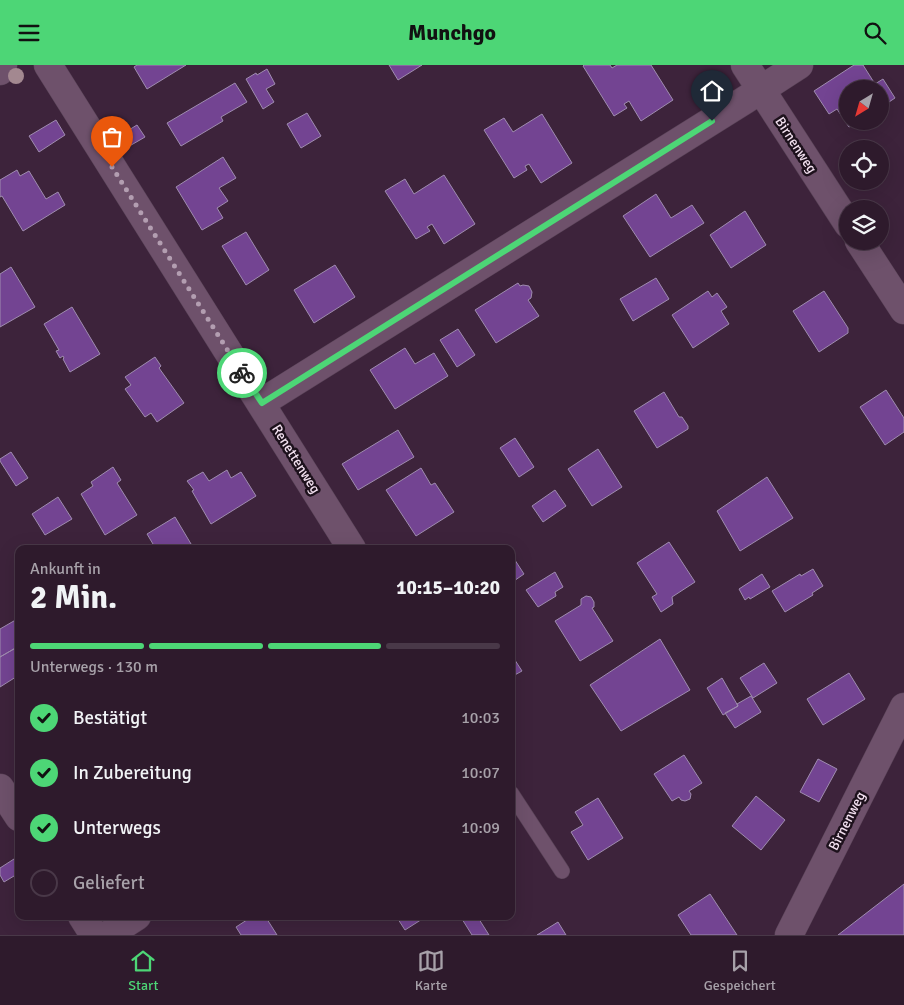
<!DOCTYPE html>
<html lang="de">
<head>
<meta charset="utf-8">
<style>
  :root { --surface:#2e1a2c; --page:#362334; --text:#f1f3f6; --muted:#a7a1a9; --line:#493848; --accent:#4dd676 }
  body { margin:0; font-family:Signika,sans-serif; background:var(--page); color:var(--text); height:100vh; display:flex; flex-direction:column; font-size:19px; white-space:nowrap }
  * { box-sizing:border-box; margin:0 }
  p { font-size:16px; color:var(--muted) }
  .icon { flex:none; width:28px; height:28px; fill:none; stroke:currentColor; stroke-width:2; stroke-linecap:round; stroke-linejoin:round }
  .map { position:relative; flex:1; overflow:hidden }
  .side { position:absolute; left:15px; top:480px; width:500px; height:375px; display:flex; flex-direction:column; background:var(--surface); border-radius:10px; box-shadow:0 5px 20px #0002,0 0 0 1px var(--line) }
  .side>* { flex:none }
  .needle { width:32px; rotate:217deg }
  .fabs { position:absolute; left:839px; top:15px; display:grid; gap:10px }
  .fabs a { display:grid; place-items:center; width:50px; height:50px; border-radius:50%; background:var(--surface); box-shadow:0 5px 20px #0002,0 0 0 1px var(--line); font-size:25px }
  .pin { position:absolute; display:grid; place-items:center; width:42px; height:42px; color:#fff; margin:-51px -21px; border-radius:50% 50% 50% 0; rotate:-45deg; box-shadow:0 0 5px #0007 }
  .pin .icon { rotate:45deg }
  .courier { position:absolute; display:grid; place-items:center; width:50px; height:50px; margin:-25px; border:4px solid #4dd676; border-radius:50%; background:#fff; color:#222; box-shadow:0 1px 6px #0007 }
  .head em { font-style:normal; font-weight:700 }
  .head div { display:flex; flex-direction:column-reverse }
  .head { display:flex; align-items:center; justify-content:space-between; height:85px; padding:0 15px }
  h1 { font-size:32px; font-weight:700; line-height:38px }
  .bar { display:grid; grid-template-columns:repeat(4,1fr); gap:8px 5px; align-content:center; height:60px; padding:0 15px }
  .bar i { height:6px; border-radius:4px; background:var(--line) }
  .bar .current { background:var(--accent) }
  .bar p { grid-column:span 4 }
  ol { padding:0 15px; list-style:none }
  li { display:flex; align-items:center; gap:15px; height:55px }
  li p { margin-inline-start:auto }
  li .icon { padding:5px; border-radius:50%; background:var(--accent); color:#111; stroke-width:4 }
  li:last-child { color:var(--muted) }
  li i { width:28px; height:28px; border:2px solid var(--line); border-radius:50% }
  header { display:flex; justify-content:space-between; align-items:center; height:65px; padding:0 15px; background:var(--accent); color:#111; font-size:22px; font-weight:700 }
  .tab-bar { display:flex; justify-content:space-around; align-items:center; height:70px; border-top:1px solid var(--line); background:var(--surface); font-size:14px; color:var(--muted) }
  .tab-bar a { display:grid; justify-items:center; gap:2px }
  .tab-bar .current { color:var(--accent) }
  .map>svg:first-child { display:block }
</style>
</head>
<body>
<header><svg class="icon" aria-label="menu" viewBox="0 0 24 24"><path d="M4 6h16M4 12h16M4 18h16"/></svg>Munchgo<svg class="icon" aria-label="search" viewBox="0 0 24 24"><circle cx="10" cy="10" r="6"/><path d="M15 15l6 6"/></svg></header>
<div class="map">
<svg width="904" height="870" viewBox="0 0 904 870">
  <rect width="100%" height="100%" fill="#3d233b"/>
  <path fill="#734492" stroke="#9f8caf" d="M 137,0 L 186,0 L 147,24 L 134,2 Z
    M 389,0 L 422,0 L 398,15 Z
    M 584,0 L 610,0 L 612,3 L 617,0 L 651,0 L 673,35 L 641,56 L 629,36 L 624,39 L 627,43 L 614,51 L 583,1 Z
    M 854,0 L 863,0 L 875,19 L 883,14 L 895,33 L 880,43 L 880,24 L 848,24 L 848,56 L 859,56 L 849,62 L 837,44 L 829,49 L 814,26 Z
    M 267,4 L 275,19 L 266,24 L 274,37 L 263,44 L 246,14 L 256,8 L 257,10 Z
    M 235,18 L 247,37 L 221,52 L 223,56 L 181,81 L 167,58 Z
    M 307,48 L 321,71 L 301,83 L 287,59 Z
    M 542,49 L 572,98 L 541,118 L 529,99 L 525,101 L 527,105 L 514,113 L 484,65 L 504,53 L 513,67 Z
    M 56,55 L 65,70 L 39,87 L 29,71 Z
    M 137,60 L 145,72 L 126,83 L 119,71 Z
    M 223,92 L 236,113 L 219,123 L 228,136 L 217,143 L 223,153 L 202,165 L 176,122 Z
    M 17,105 L 20,111 L 29,106 L 46,134 L 58,127 L 65,140 L 23,166 L 2,131 L 0,132 L 0,115 Z
    M 444,110 L 475,159 L 444,179 L 432,159 L 427,162 L 430,166 L 416,174 L 385,126 L 405,114 L 414,129 Z
    M 656,129 L 671,153 L 692,140 L 704,158 L 650,192 L 623,151 Z
    M 745,146 L 766,180 L 731,203 L 710,170 Z
    M 246,167 L 269,205 L 246,220 L 222,181 Z
    M 335,200 L 355,232 L 314,258 L 294,225 Z
    M 11,202 L 35,242 L 0,262 L 0,209 Z
    M 656,213 L 669,234 L 633,256 L 620,234 Z
    M 518,218 L 520,221 L 523,220 L 529,221 L 532,227 L 531,233 L 528,235 L 539,251 L 496,278 L 475,245 Z
    M 708,226 L 712,232 L 717,228 L 727,242 L 721,246 L 729,259 L 693,283 L 672,250 Z
    M 824,226 L 848,263 L 848,268 L 819,287 L 793,246 Z
    M 72,242 L 100,289 L 70,307 L 63,294 L 64,293 L 63,291 L 60,293 L 56,286 L 59,285 L 44,259 Z
    M 458,264 L 475,290 L 457,302 L 440,275 Z
    M 405,283 L 415,299 L 434,288 L 448,311 L 395,344 L 370,305 Z
    M 155,292 L 161,301 L 159,303 L 184,338 L 157,357 L 151,348 L 145,352 L 125,324 L 131,320 L 125,312 Z
    M 886,325 L 904,353 L 904,367 L 885,380 L 860,342 Z
    M 664,327 L 679,352 L 682,352 L 688,361 L 688,364 L 657,383 L 634,346 Z
    M 398,365 L 414,392 L 358,425 L 342,399 Z
    M 515,373 L 534,402 L 519,412 L 500,383 Z
    M 598,384 L 622,422 L 592,441 L 568,404 Z
    M 11,387 L 28,413 L 16,421 L 0,396 L 0,394 Z
    M 113,402 L 121,415 L 117,418 L 137,450 L 105,470 L 81,429 L 93,421 L 91,417 Z
    M 421,403 L 431,420 L 435,418 L 454,447 L 416,471 L 386,425 Z
    M 227,405 L 231,413 L 241,407 L 256,431 L 211,459 L 192,426 L 194,425 L 187,416 L 203,407 L 209,416 Z
    M 767,412 L 793,453 L 740,486 L 717,446 Z
    M 555,425 L 566,441 L 543,457 L 532,441 Z
    M 58,432 L 72,454 L 45,470 L 32,449 Z
    M 175,452 L 194,484 L 156,484 L 147,469 Z
    M 669,477 L 695,517 L 672,532 L 673,539 L 661,547 L 652,532 L 657,529 L 637,498 Z
    M 511,489 L 524,509 L 511,518 Z
    M 813,504 L 823,521 L 812,528 L 813,530 L 785,547 L 772,526 L 800,509 L 801,511 Z
    M 555,507 L 563,522 L 555,527 L 556,531 L 538,542 L 526,525 Z
    M 762,509 L 770,522 L 750,534 L 749,532 L 745,535 L 739,524 Z
    M 586,531 L 591,532 L 594,537 L 594,542 L 592,543 L 613,576 L 580,596 L 555,556 L 581,540 L 581,534 Z
    M 19,553 L 19,581 L 0,592 L 0,564 Z
    M 660,574 L 690,625 L 621,666 L 590,620 Z
    M 19,581 L 19,610 L 0,622 L 0,592 Z
    M 511,589 L 522,606 L 511,612 Z
    M 764,598 L 777,618 L 753,633 L 740,613 Z
    M 849,608 L 865,634 L 823,660 L 807,634 Z
    M 722,613 L 738,641 L 723,650 L 707,623 Z
    M 751,631 L 761,647 L 735,663 L 725,648 L 738,641 L 737,639 Z
    M 684,690 L 702,718 L 689,726 L 691,729 L 690,734 L 685,736 L 681,735 L 679,732 L 672,736 L 654,709 Z
    M 818,694 L 837,704 L 819,737 L 800,727 Z
    M 756,731 L 785,755 L 761,785 L 732,761 Z
    M 598,733 L 623,773 L 588,795 L 571,767 L 583,760 L 575,747 Z
    M 14,794 L 19,802 L 19,808 L 4,817 L 0,810 L 0,803 Z
    M 904,819 L 904,870 L 838,870 Z
    M 710,829 L 737,870 L 691,870 L 678,850 Z
    M 253,851 L 265,851 L 277,870 L 241,870 L 236,862 Z
    M 396,851 L 427,851 L 405,865 Z
    M 466,851 L 477,851 L 489,870 L 472,870 L 462,854 Z
    M 558,857 L 566,870 L 537,870 Z"/>
  <g fill="none" stroke-linecap="round" stroke-linejoin="round">
    <defs>
      <path id="lane" d="M 511,728 L 562,806"/>
      <path id="street" d="M 48,0 L 352,484
        M 745,0 L 848,159
        M 0,6 L 3,0
        M 859,176 L 904,245
        M 261,338 L 745,35 L 799,0
        M 0,723 L 19,752
        M 82,851 L 94,870
        M 108,870 L 137,851
        M 789,870 L 904,642"/>
    </defs>
    <use href="#lane" stroke="#594357" stroke-width="16"/>
    <use href="#street" stroke="#594357" stroke-width="29"/>
    <use href="#lane" stroke="#6e516b" stroke-width="15"/>
    <use href="#street" stroke="#6e516b" stroke-width="28"/>
  </g>
  <circle fill="#a38890" cx="16" cy="11" r="8"/>
  <g fill="none" stroke-linecap="round" stroke-linejoin="round">
    <path stroke="#b39eb1" stroke-width="5" stroke-dasharray="0 9" d="M 112,102 L 242,308"/>
    <path stroke="#4dd676" stroke-width="6" d="M 242,308 L 262,338 L 712,56"/>
  </g>
  <g text-anchor="middle" dominant-baseline="central" stroke-width="5" stroke-linejoin="round" paint-order="stroke">
    <g font-size="14" fill="#f3e1f0" stroke="#1d111c">
      <text transform="translate(796 80) rotate(57)">Birnenweg</text>
      <text transform="translate(296 394) rotate(58)">Renettenweg</text>
      <text transform="translate(847 756) rotate(-63)">Birnenweg</text>
    </g>
  </g>
</svg>
<div class="fabs">
<a><svg class="needle" viewBox="-14 -14 28 28"><path d="M0-13l5 13h-10z" fill="#e53935"/><path d="M0 13l5-13h-10z" fill="#a7a1a9"/></svg></a>
<a><svg class="icon" aria-label="locate" viewBox="0 0 24 24"><circle cx="12" cy="12" r="6"/><path d="M12 2v4M12 18v4M2 12h4M18 12h4"/></svg></a>
<a><svg class="icon" aria-label="layers" viewBox="0 0 24 24"><path d="M12 4l9 5-9 5-9-5zM3 14l9 5 9-5"/></svg></a>
</div>
<div class="pin" style="left:112px;top:102px;background:#ea580c"><svg class="icon" aria-label="bag" viewBox="0 0 24 24"><path d="M5 8h14l-1 12H6zM9 8a3 3 0 0 1 6 0"/></svg></div>
<div class="pin" style="left:712px;top:56px;background:#1f2937"><svg class="icon" aria-label="home" viewBox="0 0 24 24"><path d="M3 11l9-7 9 7M6 9v11h12V9"/></svg></div>
<div class="courier" style="left:242px;top:308px"><svg class="icon" aria-label="bike" viewBox="0 0 24 24"><circle cx="6" cy="16" r="4"/><circle cx="18" cy="16" r="4"/><path d="M6 16l4-8h5l3 8M10 8l3 8H6M13 5h3"/></svg></div>
<section class="side">
<div class="head"><div><h1>2 Min.</h1><p>Ankunft in</p></div><em>10:15–10:20</em></div>
<div class="bar"><i class="current"></i><i class="current"></i><i class="current"></i><i></i><p>Unterwegs · 130 m</p></div>
<ol>
<li><svg class="icon" aria-label="check" viewBox="0 0 24 24"><path d="M5 12l5 5 9-10"/></svg>Bestätigt<p>10:03</p></li>
<li><svg class="icon" aria-label="check" viewBox="0 0 24 24"><path d="M5 12l5 5 9-10"/></svg>In Zubereitung<p>10:07</p></li>
<li><svg class="icon" aria-label="check" viewBox="0 0 24 24"><path d="M5 12l5 5 9-10"/></svg>Unterwegs<p>10:09</p></li>
<li><i></i>Geliefert</li>
</ol>
</section>
</div>
<nav class="tab-bar">
<a class="current"><svg class="icon" aria-label="home" viewBox="0 0 24 24"><path d="M3 11l9-7 9 7M6 9v11h12V9"/></svg>Start</a>
<a><svg class="icon" aria-label="map" viewBox="0 0 24 24"><path d="M3 6l6-2 6 2 6-2v14l-6 2-6-2-6 2zM9 4v14M15 6v14"/></svg>Karte</a>
<a><svg class="icon" aria-label="saved" viewBox="0 0 24 24"><path d="M7 4h10v16l-5-4-5 4z"/></svg>Gespeichert</a>
</nav>
</body>
</html>
